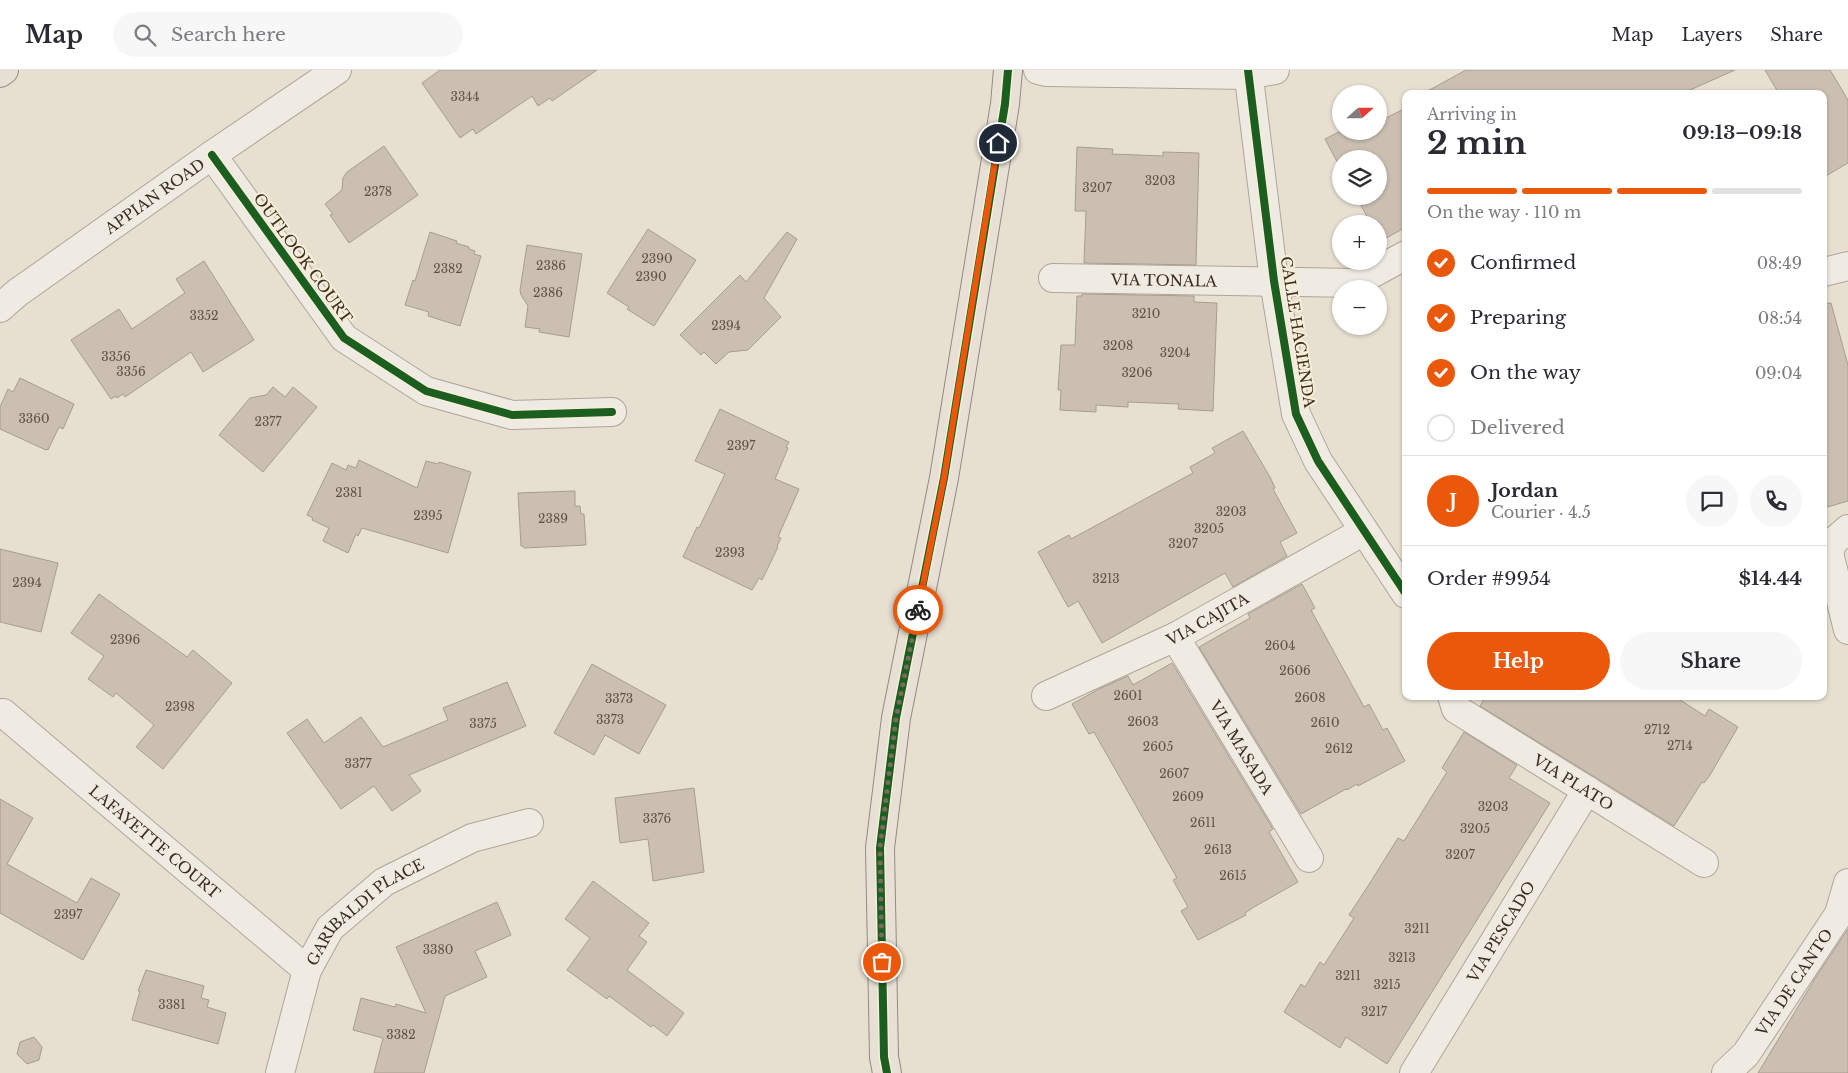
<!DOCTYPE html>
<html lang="en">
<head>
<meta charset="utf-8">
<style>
  :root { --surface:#fff; --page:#f7f7f7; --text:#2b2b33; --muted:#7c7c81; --line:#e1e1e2; --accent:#ea580c }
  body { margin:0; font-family:"Libre Baskerville",serif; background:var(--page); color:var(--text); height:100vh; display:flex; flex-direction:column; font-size:19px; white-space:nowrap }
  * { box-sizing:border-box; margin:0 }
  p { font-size:16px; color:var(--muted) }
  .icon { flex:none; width:28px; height:28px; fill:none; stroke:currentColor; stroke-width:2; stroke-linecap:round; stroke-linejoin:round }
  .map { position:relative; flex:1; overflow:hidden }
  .sheet { position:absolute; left:1402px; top:20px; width:425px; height:610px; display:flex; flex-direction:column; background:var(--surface); border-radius:10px; box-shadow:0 1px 4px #0004 }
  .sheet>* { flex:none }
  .needle { width:32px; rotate:69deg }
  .controls { position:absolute; left:1332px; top:15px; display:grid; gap:10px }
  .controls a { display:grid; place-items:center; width:55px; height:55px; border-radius:50%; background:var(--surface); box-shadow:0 1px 4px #0004; font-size:25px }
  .pin { position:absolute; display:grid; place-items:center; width:42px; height:42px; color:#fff; margin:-21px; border:2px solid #fff; border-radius:50%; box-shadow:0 1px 5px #0007 }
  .courier { position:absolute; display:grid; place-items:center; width:50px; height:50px; margin:-25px; border:4px solid #ea580c; border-radius:50%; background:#fff; color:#222; box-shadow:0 1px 6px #0007 }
  .overview em { font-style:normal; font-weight:700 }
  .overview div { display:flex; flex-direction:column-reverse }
  .overview { display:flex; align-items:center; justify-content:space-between; height:85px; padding:0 25px }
  h1 { font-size:32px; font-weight:700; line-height:38px }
  .bar { display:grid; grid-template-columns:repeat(4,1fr); gap:8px 5px; align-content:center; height:60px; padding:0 25px }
  .bar i { height:6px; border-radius:4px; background:var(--line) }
  .bar .selected { background:var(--accent) }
  .bar p { grid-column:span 4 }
  .line { display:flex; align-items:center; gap:12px; padding:0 25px; border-top:1px solid var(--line) }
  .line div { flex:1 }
  .round { display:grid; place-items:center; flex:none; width:52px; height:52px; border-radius:26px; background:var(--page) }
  ol { padding:0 25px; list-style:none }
  li { display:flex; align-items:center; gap:15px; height:55px }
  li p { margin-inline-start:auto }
  li .icon { padding:5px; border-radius:50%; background:var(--accent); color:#fff; stroke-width:4 }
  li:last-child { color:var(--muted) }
  li i { width:28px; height:28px; border:2px solid var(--line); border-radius:50% }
  .button { display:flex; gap:10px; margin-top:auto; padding:10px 25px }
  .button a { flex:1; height:58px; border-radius:30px; background:var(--accent); color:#fff; font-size:20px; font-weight:700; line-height:58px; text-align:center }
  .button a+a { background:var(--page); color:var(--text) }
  header { display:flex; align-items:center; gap:30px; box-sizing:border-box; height:70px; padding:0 25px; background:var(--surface); border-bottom:1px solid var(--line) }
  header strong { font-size:24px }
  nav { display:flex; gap:28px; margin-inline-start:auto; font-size:18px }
  .search { width:350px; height:45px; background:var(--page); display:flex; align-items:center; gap:12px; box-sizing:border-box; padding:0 18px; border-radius:28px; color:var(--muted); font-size:19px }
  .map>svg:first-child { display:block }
</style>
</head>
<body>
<header>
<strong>Map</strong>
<div class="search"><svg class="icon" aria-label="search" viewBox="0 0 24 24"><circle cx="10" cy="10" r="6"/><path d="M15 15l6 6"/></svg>Search here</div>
<nav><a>Map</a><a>Layers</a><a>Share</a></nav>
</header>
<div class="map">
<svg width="1848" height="1003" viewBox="0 0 1848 1003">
  <rect width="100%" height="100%" fill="#e7e0d1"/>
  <path fill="#cbbfb2" stroke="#a89c90" d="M 440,0 L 597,0 L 552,31 L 550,28 L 538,36 L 532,26 L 476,64 L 473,59 L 460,68 L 422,13 Z
    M 1466,0 L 1735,0 L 1681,24 L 1422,24 Z
    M 1765,0 L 1830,0 L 1848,30 L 1848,93 L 1824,107 L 1824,24 L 1779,24 Z
    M 1406,38 L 1406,157 L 1381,171 L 1379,167 L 1379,154 L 1371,154 L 1356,126 L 1379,126 L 1379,89 L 1341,89 L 1341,99 L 1325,69 L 1341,61 L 1379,61 L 1379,48 L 1380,51 Z
    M 384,76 L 418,125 L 349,173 L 330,145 L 333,144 L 325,134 L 342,120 L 343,108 L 347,102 Z
    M 1077,77 L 1113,79 L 1112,84 L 1163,86 L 1163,82 L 1199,83 L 1196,195 L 1084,193 L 1086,141 L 1075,141 Z
    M 648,159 L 696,190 L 654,256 L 627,239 L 629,237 L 607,223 Z
    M 430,162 L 457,171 L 456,173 L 469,177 L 469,179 L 475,181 L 474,184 L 481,186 L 460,256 L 428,246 L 429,242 L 405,235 L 413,210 L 415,211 Z
    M 787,162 L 797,169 L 764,228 L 781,247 L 748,280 L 729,282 L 716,294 L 704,282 L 701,285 L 680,265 L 740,205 L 746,212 Z
    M 527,175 L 582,184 L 569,267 L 539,262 L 540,259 L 525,257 L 528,236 L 521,225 L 520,220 Z
    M 204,191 L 254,270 L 203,302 L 191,282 L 125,327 L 123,324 L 117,328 L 116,326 L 111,329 L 71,270 L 119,239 L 132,259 L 185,223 L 176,209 Z
    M 1082,224 L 1194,226 L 1194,232 L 1217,233 L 1213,341 L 1178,339 L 1179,334 L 1128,332 L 1128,337 L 1096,335 L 1096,342 L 1060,340 L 1061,320 L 1058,320 L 1061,275 L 1075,275 L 1077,226 L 1082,226 Z
    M 1831,233 L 1848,295 L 1848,431 L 1824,438 L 1824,234 Z
    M 20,308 L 74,334 L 63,359 L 59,357 L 48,380 L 47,379 L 46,380 L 0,359 L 0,337 L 8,319 L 13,322 Z
    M 273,317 L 285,327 L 293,317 L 317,337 L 263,402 L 219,365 L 250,328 L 266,325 Z
    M 720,339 L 789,372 L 786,377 L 788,378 L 775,409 L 799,419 L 778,467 L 781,468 L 777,476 L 778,477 L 762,510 L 759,508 L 752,520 L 683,487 L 697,457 L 699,458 L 725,404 L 695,391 Z
    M 1243,361 L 1270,407 L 1275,418 L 1273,419 L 1297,463 L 1280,472 L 1287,486 L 1233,517 L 1225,503 L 1102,573 L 1078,531 L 1068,537 L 1038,482 L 1069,465 L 1071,469 L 1193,403 L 1190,397 L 1215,383 L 1212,378 Z
    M 359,390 L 417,418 L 426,391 L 438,394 L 439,392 L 471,402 L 448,483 L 362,458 L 358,466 L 356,464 L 348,483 L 323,471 L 329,458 L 312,450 L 313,448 L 307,445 L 332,393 L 346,400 L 348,395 L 356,398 Z
    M 575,421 L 575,436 L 580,436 L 581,444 L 584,444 L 586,475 L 524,478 L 523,476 L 521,476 L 518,423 Z
    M 0,479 L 58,493 L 41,562 L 0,552 Z
    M 1302,514 L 1315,538 L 1311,540 L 1364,637 L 1369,634 L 1383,660 L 1387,658 L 1405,691 L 1358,716 L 1357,714 L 1347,720 L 1346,719 L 1301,744 L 1199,577 L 1250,548 L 1248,544 Z
    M 99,524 L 187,587 L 193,580 L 232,613 L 163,699 L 136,677 L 154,655 L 116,623 L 113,627 L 88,609 L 104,586 L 71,563 Z
    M 1172,593 L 1273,759 L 1269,762 L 1298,812 L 1254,837 L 1245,843 L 1246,845 L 1198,870 L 1181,841 L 1188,837 L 1173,810 L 1177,808 L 1094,662 L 1089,664 L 1072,634 L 1099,619 L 1128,606 L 1133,615 Z
    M 592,594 L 666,635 L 639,684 L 605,665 L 594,685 L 554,663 Z
    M 507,612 L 526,656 L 409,705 L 421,721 L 392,741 L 374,716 L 341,739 L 287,663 L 307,649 L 324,673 L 361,647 L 383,677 L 448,650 L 443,638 Z
    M 1486,626 L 1674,626 L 1705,646 L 1709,639 L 1738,657 L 1710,705 L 1704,713 L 1702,712 L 1674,756 L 1480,636 Z
    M 1464,662 L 1517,695 L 1509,708 L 1550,733 L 1387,994 L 1346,967 L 1340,978 L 1284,942 L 1301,914 L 1305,917 L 1320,892 L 1324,895 L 1354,848 L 1349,845 L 1368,816 L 1398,768 L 1404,771 L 1447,702 L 1442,698 Z
    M 694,718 L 704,802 L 653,811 L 648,769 L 620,773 L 615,728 Z
    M 0,729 L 33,748 L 7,794 L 77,833 L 91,808 L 120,824 L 83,890 L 0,843 Z
    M 593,811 L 649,853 L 639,866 L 647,872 L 627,900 L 684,943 L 667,966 L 653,955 L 651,957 L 609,926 L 607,929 L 567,900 L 590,868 L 565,849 Z
    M 497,832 L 511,865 L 475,881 L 487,907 L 445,926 L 424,1003 L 374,1003 L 383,968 L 353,960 L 361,928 L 395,937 L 396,934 L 426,943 L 396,877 Z
    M 1848,859 L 1848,1003 L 1758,1003 L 1816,907 Z
    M 146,900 L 204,916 L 201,928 L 209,930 L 207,937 L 226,943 L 218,974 L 132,950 L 140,921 L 138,921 Z
    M 34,967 L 42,977 L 39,990 L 27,994 L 17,984 L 20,972 Z"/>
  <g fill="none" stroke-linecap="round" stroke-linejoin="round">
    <defs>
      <g id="minor">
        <path d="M 1038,0 L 1046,2 L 1248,5 L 1275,0"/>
        <path d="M 1248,0 L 1274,211 L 1296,344 L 1318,391 L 1406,524"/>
        <path d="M 212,85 L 344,268 L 426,321 L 512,345 L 612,342"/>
        <path d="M 1824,202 L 1848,196"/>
        <path id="s1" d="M 1053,208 L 1355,213 L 1406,185"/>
        <path id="s2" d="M 0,238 L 17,223 L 212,85 L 337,0"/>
        <path d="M 1848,459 L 1833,472 L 1829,483 L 1848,560"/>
        <path id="s3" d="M 1175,567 L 1309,788"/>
        <path id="s4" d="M 1046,626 L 1175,567 L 1364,461"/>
        <path id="s5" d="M 1452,626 L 1456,639 L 1704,793"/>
        <path id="s6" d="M 3,643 L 307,900"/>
        <path id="s7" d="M 280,1003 L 307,900 L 330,858 L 384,812 L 472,768 L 529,753"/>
        <path id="s8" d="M 1414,1003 L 1587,720"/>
        <path id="s9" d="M 1726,1003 L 1746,984 L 1839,844 L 1848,813"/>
      </g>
      <path id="major" d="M 0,3 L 4,0
        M 887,1003 L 884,987 L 880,778 L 896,648 L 944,408 L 1005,34 L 1008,0"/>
    </defs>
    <use href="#minor" stroke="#ada599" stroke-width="30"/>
    <use href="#major" stroke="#928b80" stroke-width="30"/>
    <use href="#minor" stroke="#efebe3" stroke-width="28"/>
    <use href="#major" stroke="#e6e1d4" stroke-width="28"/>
    <defs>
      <path id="cycleway" d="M 1248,0 L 1274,211 L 1296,344 L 1318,391 L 1406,524
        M 212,85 L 344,268 L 426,321 L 512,345 L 612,342
        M 887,1003 L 884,987 L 880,778 L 896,648 L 944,408 L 1005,34 L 1008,0"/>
    </defs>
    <use href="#cycleway" stroke="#f7eed8" stroke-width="11"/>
    <use href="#cycleway" stroke="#1b5e20" stroke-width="8"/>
  </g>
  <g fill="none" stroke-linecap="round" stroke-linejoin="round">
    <path stroke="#786c5e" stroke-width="5" stroke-dasharray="0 9" d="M 882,892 L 880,778 L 896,648 L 918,540"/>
    <path stroke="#ea580c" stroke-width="6" d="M 918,540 L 944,408 L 998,73"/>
  </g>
  <g text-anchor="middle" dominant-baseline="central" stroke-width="4" stroke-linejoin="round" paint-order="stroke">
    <g font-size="12" fill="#605244">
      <text x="465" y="26">3344</text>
      <text x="1160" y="110">3203</text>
      <text x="1097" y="117">3207</text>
      <text x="378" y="121">2378</text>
      <text x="657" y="188">2390</text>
      <text x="551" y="195">2386</text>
      <text x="448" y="198">2382</text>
      <text x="651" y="206">2390</text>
      <text x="548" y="222">2386</text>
      <text x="1146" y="243">3210</text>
      <text x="204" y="245">3352</text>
      <text x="726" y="255">2394</text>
      <text x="1118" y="275">3208</text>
      <text x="1175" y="282">3204</text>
      <text x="116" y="286">3356</text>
      <text x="131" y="301">3356</text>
      <text x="1137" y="302">3206</text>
      <text x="34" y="348">3360</text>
      <text x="268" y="351">2377</text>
      <text x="741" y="375">2397</text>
      <text x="349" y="422">2381</text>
      <text x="1231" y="441">3203</text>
      <text x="428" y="445">2395</text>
      <text x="553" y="448">2389</text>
      <text x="1209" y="458">3205</text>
      <text x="1183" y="473">3207</text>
      <text x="730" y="482">2393</text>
      <text x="1106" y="508">3213</text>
      <text x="27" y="512">2394</text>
      <text x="125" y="569">2396</text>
      <text x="1280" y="575">2604</text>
      <text x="1295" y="600">2606</text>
      <text x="1128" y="625">2601</text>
      <text x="1310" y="627">2608</text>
      <text x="619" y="628">3373</text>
      <text x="180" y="636">2398</text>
      <text x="610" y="649">3373</text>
      <text x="1143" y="651">2603</text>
      <text x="1325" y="652">2610</text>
      <text x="483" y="653">3375</text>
      <text x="1657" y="659">2712</text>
      <text x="1680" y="675">2714</text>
      <text x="1158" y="676">2605</text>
      <text x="1339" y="678">2612</text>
      <text x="358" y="693">3377</text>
      <text x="1174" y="703">2607</text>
      <text x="1188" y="726">2609</text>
      <text x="1493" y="736">3203</text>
      <text x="657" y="748">3376</text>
      <text x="1203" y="752">2611</text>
      <text x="1475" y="758">3205</text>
      <text x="1218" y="779">2613</text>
      <text x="1460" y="784">3207</text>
      <text x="1233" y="805">2615</text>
      <text x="68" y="844">2397</text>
      <text x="1417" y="858">3211</text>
      <text x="438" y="879">3380</text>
      <text x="1402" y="887">3213</text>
      <text x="1348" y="905">3211</text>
      <text x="1387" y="914">3215</text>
      <text x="172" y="934">3381</text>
      <text x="1374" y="941">3217</text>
      <text x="401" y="964">3382</text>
    </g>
    <g font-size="15" fill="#3d2e20" stroke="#f7eed8">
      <text stroke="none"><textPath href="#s2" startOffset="191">APPIAN ROAD</textPath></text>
      <text transform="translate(303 188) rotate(54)">OUTLOOK COURT</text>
      <text stroke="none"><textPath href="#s1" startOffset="111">VIA TONALA</textPath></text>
      <text transform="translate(1298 262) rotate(81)">CALLE HACIENDA</text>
      <text stroke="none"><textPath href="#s4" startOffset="179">VIA CAJITA</textPath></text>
      <text stroke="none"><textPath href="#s3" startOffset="129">VIA MASADA</textPath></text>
      <text stroke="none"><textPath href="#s5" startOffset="152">VIA PLATO</textPath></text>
      <text stroke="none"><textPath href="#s6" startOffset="199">LAFAYETTE COURT</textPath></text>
      <text stroke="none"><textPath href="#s7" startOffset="191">GARIBALDI PLACE</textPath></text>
      <text stroke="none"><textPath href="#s8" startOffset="166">VIA PESCADO</textPath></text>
      <text stroke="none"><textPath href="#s9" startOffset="114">VIA DE CANTO</textPath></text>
    </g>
  </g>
</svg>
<div class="controls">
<a><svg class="needle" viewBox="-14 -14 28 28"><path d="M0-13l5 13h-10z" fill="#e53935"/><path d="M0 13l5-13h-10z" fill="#7c7c81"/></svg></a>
<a><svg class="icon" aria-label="layers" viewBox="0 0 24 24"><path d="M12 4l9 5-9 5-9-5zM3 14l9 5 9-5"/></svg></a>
<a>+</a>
<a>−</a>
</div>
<div class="pin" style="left:882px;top:892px;background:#ea580c"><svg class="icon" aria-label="bag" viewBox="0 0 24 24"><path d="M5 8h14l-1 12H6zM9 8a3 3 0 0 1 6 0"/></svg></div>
<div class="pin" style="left:998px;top:73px;background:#1f2937"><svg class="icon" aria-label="home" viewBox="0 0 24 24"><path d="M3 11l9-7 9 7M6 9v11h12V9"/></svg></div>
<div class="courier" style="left:918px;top:540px"><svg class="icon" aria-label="bike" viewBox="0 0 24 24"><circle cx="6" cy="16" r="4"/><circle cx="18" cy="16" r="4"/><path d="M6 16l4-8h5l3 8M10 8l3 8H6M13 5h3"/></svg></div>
<section class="sheet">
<div class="overview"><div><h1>2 min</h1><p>Arriving in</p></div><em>09:13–09:18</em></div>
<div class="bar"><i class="selected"></i><i class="selected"></i><i class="selected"></i><i></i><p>On the way · 110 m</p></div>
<ol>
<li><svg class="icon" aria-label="check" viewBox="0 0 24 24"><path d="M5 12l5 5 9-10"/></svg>Confirmed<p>08:49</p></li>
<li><svg class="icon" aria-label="check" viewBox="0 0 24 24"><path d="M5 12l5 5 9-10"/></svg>Preparing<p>08:54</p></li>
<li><svg class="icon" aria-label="check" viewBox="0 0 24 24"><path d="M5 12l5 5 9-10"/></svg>On the way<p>09:04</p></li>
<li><i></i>Delivered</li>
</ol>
<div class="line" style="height:90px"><b class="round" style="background:var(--accent);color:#fff">J</b><div><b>Jordan</b><p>Courier · 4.5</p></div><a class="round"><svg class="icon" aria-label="chat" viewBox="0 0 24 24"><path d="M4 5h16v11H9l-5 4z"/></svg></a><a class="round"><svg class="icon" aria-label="phone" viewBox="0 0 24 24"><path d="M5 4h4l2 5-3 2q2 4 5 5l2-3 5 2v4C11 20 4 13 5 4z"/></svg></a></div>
<div class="line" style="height:65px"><div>Order #9954</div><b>$14.44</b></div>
<div class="button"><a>Help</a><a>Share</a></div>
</section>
</div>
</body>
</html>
